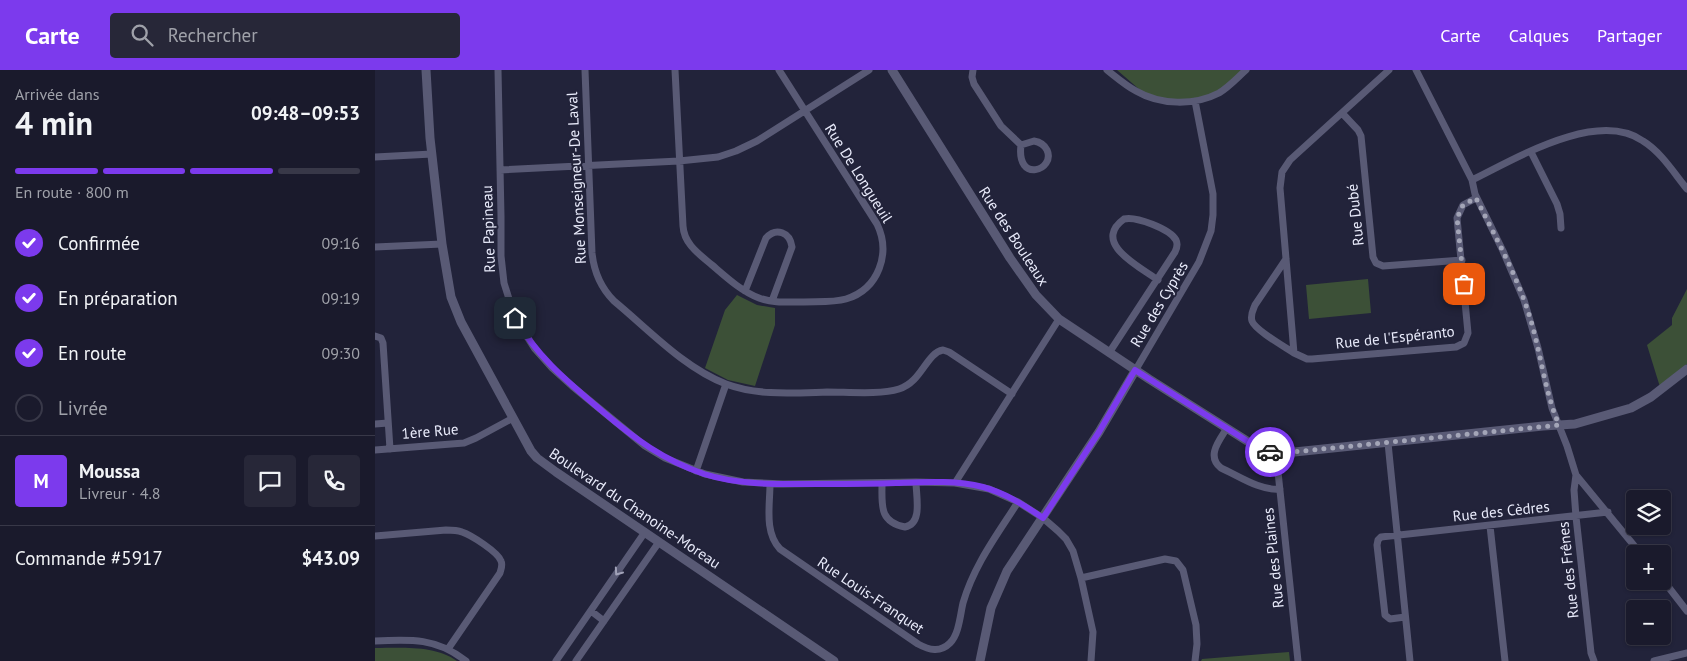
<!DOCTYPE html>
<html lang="fr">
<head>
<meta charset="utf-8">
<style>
  :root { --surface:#1a1a2c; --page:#272738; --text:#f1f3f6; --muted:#9fa1a9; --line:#383848; --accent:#7c3aed }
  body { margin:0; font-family:"PT Sans",sans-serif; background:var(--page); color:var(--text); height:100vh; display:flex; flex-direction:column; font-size:19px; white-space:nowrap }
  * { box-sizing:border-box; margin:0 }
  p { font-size:16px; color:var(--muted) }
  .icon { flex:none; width:28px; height:28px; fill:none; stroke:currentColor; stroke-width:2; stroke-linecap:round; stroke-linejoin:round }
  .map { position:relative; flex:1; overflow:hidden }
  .sheet { display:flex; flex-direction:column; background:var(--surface); width:375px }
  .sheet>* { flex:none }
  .tools { position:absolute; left:1251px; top:420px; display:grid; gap:10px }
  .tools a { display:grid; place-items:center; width:45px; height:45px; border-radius:5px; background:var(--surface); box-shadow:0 1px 4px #0004,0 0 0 1px var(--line); font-size:25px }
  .pin { position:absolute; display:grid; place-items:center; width:42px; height:42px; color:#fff; margin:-21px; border-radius:10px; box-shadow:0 2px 8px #0006 }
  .courier { position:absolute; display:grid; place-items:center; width:50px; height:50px; margin:-25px; border:4px solid #7c3aed; border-radius:50%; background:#fff; color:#222; box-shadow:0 1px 6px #0007 }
  .head em { font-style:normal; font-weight:700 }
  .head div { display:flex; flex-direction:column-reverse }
  .head { display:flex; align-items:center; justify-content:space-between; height:85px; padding:0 15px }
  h1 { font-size:32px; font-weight:700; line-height:38px }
  .bar { display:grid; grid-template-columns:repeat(4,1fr); gap:8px 5px; align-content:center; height:60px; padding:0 15px }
  .bar i { height:6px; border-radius:4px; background:var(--line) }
  .bar .active { background:var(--accent) }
  .bar p { grid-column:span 4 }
  .line { display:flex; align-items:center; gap:12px; padding:0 15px; border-top:1px solid var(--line) }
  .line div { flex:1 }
  .round { display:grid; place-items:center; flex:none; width:52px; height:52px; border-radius:5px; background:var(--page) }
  ol { padding:0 15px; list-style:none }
  li { display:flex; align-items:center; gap:15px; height:55px }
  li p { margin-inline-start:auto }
  li .icon { padding:5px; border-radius:50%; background:var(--accent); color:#fff; stroke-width:4 }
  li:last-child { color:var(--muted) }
  li i { width:28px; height:28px; border:2px solid var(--line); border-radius:50% }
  header { display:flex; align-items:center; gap:30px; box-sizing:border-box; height:70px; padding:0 25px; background:var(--accent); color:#fff }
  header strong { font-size:24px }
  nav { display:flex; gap:28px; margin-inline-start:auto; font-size:18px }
  .search { width:350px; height:45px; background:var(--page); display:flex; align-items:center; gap:12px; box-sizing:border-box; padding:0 18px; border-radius:5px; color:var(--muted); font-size:19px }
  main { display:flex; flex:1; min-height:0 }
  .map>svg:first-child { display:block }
</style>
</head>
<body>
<header>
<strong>Carte</strong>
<div class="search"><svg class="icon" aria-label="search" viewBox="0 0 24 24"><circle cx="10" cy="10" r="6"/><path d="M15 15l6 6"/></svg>Rechercher</div>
<nav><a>Carte</a><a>Calques</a><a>Partager</a></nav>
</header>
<main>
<section class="sheet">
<div class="head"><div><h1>4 min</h1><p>Arrivée dans</p></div><em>09:48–09:53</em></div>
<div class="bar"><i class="active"></i><i class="active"></i><i class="active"></i><i></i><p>En route · 800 m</p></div>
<ol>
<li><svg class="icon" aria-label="check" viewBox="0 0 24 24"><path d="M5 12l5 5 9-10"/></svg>Confirmée<p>09:16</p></li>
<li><svg class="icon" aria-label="check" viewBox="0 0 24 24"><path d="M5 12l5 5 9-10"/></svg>En préparation<p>09:19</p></li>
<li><svg class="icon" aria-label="check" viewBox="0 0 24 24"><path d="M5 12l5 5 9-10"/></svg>En route<p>09:30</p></li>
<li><i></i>Livrée</li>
</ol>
<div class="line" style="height:90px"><b class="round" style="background:var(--accent);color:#fff">M</b><div><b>Moussa</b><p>Livreur · 4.8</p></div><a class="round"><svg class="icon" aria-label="chat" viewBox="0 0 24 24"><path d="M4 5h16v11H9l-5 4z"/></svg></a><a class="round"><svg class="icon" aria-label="phone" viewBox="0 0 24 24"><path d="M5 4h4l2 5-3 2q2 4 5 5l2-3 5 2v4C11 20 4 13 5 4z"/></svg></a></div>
<div class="line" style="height:65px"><div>Commande #5917</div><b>$43.09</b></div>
</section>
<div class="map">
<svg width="1312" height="591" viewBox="0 0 1312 591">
  <rect width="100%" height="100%" fill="#22233a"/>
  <path fill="#3c5037" d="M 742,0 L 870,0 L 858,12 L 818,35 L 772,26 Z
    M 993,209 L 996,243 L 934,249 L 931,215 Z
    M 1312,219 L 1312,294 L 1285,317 L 1272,275 L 1297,255 L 1297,248 Z
    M 362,225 L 382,235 L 400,238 L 400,255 L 380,316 L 353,310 L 330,298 L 350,240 Z
    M 0,578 C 26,578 60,575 82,591 L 0,591 Z
    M 914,582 L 915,591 L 826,591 L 827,589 Z"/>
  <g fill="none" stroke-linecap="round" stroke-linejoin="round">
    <path stroke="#595a75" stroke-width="7" d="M 123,0 L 126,146 L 126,186 L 129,213 L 140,248 L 160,279 L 177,298 L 197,316 L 270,376 L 290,388 L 330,404 L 368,412 L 408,414 L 541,412 L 580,413 L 614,419 L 643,432 L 668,448 L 683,461 L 691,469 L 698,481 L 706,508 L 718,562 L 716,591
      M 210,0 L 217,183 C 219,202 225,217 239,231 C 273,259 309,298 351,314 C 383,326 419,323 452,322 C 473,322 505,325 524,319 C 547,312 551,283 568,280 L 574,282 L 637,324
      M 300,0 L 308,156 C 309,174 324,184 337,195 C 351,207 366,221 384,228 C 397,233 412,232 426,232 C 440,231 457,233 471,229 C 504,219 516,183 502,154 L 404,0
      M 598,0 L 597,7 L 599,14 L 626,56 L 646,75
      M 732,0 C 741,7 750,15 761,21 C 785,35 819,36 844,23 C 854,17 862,8 871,0
      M 1014,0 L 915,90 L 907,102 L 905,118 L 919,283 L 932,289 L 937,289 L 1081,277 L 1089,273 L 1093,263 L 1082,148 L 1088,135 L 1101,128
      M 1041,0 L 1097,110 L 1100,124 L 1128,181 L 1149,230 L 1163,278 L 1177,338 L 1192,376 L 1201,405 L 1266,484
      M 967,43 L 983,60 L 986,66 L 998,187 L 1001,193 L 1008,196 L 1087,190
      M 659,71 C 665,72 669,74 672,80 C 681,100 641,114 646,75 Z
      M 1156,82 L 1182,134 L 1185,144 L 1186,158
      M 0,87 L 57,84
      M 125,100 L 304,91 L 343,87 L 361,81 L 382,71 L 494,0
      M 1097,110 C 1140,89 1222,39 1268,71 C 1286,82 1299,103 1312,119
      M 0,177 L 67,174
      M 911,189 L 880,235 C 878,240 875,245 877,251 C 880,260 910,277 919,283
      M 370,221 L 391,168 C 401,157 415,162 417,177 L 397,231
      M 0,266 L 6,268 L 8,273 L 15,379
      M 734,283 L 800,182 C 802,178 803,174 801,170 C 795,159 761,146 749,149 C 716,173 765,197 783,210
      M 760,301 L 824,192 L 836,161 L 838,145 L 838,124 L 820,31
      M 0,354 L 13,353
      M 852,358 C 844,371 831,386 846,398 C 864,406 885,421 905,419
      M 1013,373 L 1035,591
      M 0,380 L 89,373 L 101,368 L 138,348
      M 901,383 L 923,591
      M 321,401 L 351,314
      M 1201,405 L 1199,420 L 1201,447 L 1216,583 L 1219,591
      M 580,413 L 684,249
      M 395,414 C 395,435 389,462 405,479 L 543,574 C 554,580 565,583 575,573 C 584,564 585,546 588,533 C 599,495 622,465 643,432
      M 507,414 C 507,435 504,452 530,457 C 548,454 541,426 541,412
      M 1115,456 L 1130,591
      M 0,466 L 71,460 C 76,460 82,460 87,462 C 96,465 123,482 126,491 C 128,495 126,499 125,503 L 73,579
      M 706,508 L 790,489 L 801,491 L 808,500 L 821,555 L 822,574 L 820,591
      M 1288,510 L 1312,541
      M 216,541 L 229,551
      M 1030,547 L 1015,549 L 1010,545 L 1002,475 L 1003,470 L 1006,467 L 1233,442
      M 0,571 C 36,569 62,568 91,591
      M 181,591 L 270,462
      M 201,591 L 284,472
      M 1279,591 L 1312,583"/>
    <path stroke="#595a75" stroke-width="9" d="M 51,0 L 55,68 L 67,174 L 76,227 L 86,252 L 156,381 L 162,388 L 181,402 L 459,591
      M 517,0 L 635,188 L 661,225 L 684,249 L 774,309 L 880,376 L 897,382 L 910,383 L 1168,356 L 1200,354 L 1256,338 L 1276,327 L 1312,299
      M 605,591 L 616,538 L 632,501 L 724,362 L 760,301"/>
  </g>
  <defs><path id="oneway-chevron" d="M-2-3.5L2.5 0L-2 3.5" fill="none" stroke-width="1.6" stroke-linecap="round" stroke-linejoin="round" transform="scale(1.25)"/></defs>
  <use stroke="#a1a2b8" href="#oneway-chevron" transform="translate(243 502) rotate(125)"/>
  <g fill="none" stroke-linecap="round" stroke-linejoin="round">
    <path stroke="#a3a5b7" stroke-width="5" stroke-dasharray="0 9" d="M 895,382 L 918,382 L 1184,355 C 1170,322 1166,285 1156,251 C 1143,207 1121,168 1101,128 L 1088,135 L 1082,148 L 1089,214"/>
    <path stroke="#7c3aed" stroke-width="6" d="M 140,248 C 163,288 193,312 227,341 C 260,369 288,390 329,404 C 367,416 407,414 446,414 C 471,414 496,414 521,413 C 549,412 580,410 608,417 C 630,423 649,435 668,448 L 724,362 L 760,300 L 880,376 L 895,382"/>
  </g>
  <g text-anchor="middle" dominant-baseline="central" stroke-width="4" stroke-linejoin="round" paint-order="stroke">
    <g font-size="15" fill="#e9ebfb" stroke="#22233a">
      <text transform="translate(484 103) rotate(58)">Rue De Longueuil</text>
      <text transform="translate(201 108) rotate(-93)">Rue Monseigneur-De Laval</text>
      <text transform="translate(980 145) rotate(-96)">Rue Dubé</text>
      <text transform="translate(113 159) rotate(-92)">Rue Papineau</text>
      <text transform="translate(639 166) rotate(57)">Rue des Bouleaux</text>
      <text transform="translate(784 234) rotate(-59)">Rue des Cyprès</text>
      <text transform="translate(1020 267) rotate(-6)">Rue de l'Espéranto</text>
      <text transform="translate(55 361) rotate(-5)">1ère Rue</text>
      <text transform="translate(260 438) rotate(34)">Boulevard du Chanoine-Moreau</text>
      <text transform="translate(1126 441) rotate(-6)">Rue des Cèdres</text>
      <text transform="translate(898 488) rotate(-96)">Rue des Plaines</text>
      <text transform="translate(1193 500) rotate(-96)">Rue des Frênes</text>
      <text transform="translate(496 525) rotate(34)">Rue Louis-Franquet</text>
    </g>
  </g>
</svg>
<div class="tools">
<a><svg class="icon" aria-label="layers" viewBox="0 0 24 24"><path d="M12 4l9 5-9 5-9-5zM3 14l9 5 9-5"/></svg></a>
<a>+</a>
<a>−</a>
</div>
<div class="pin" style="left:1089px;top:214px;background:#ea580c"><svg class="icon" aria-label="bag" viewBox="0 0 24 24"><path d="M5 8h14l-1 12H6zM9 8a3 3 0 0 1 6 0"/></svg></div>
<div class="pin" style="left:140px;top:248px;background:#1f2937"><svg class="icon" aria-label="home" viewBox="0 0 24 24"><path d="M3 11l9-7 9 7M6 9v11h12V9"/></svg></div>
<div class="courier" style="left:895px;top:382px"><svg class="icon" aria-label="car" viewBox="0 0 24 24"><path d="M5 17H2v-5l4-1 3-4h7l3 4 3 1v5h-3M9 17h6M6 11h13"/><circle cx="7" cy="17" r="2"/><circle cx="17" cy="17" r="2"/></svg></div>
</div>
</main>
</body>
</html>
